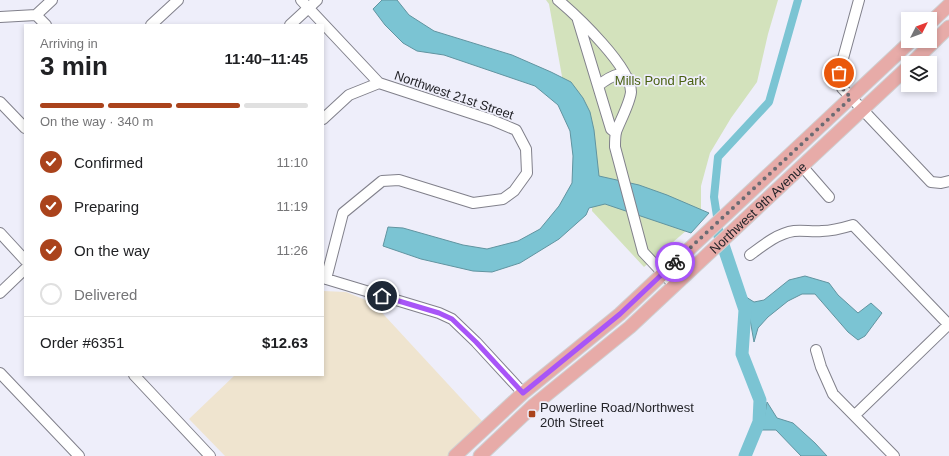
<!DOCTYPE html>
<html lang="en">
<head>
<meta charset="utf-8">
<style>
  :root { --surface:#fff; --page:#f6f6f6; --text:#202124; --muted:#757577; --line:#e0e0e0; --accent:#aa431c }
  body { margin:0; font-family:Helvetica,sans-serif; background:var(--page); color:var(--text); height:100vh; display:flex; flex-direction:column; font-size:15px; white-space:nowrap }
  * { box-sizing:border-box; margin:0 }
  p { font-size:13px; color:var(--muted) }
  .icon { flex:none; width:22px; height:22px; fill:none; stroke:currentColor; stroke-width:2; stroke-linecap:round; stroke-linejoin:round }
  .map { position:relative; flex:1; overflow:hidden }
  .drawer { position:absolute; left:24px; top:24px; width:300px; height:352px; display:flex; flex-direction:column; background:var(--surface); border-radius:0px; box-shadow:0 2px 6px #0003 }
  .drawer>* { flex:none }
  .needle { width:26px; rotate:48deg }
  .buttons { position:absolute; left:901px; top:12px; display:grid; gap:8px }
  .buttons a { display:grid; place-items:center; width:36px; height:36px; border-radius:0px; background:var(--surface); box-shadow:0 2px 6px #0003; font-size:20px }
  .pin { position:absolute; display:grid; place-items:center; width:34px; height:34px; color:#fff; margin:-17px; border:2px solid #fff; border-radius:50%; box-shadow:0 1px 4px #0007 }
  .courier { position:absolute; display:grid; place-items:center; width:40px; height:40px; margin:-20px; border:3px solid #a855f7; border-radius:50%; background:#fff; color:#222; box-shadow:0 1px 5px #0007 }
  .headline em { font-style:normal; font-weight:800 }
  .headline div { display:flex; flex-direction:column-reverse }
  .headline { display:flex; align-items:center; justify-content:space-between; height:68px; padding:0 16px }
  h1 { font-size:26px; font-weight:800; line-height:30px }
  .bar { display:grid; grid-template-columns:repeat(4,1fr); gap:6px 4px; align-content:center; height:48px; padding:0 16px }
  .bar i { height:5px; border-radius:3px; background:var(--line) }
  .bar .selected { background:var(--accent) }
  .bar p { grid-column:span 4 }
  .line { display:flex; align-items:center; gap:10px; padding:0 16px; border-top:1px solid var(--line) }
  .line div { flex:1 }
  ol { padding:0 16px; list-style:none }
  li { display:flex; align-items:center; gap:12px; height:44px }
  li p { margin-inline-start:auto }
  li .icon { padding:4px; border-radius:50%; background:var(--accent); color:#fff; stroke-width:4 }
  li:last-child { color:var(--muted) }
  li i { width:22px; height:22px; border:2px solid var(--line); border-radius:50% }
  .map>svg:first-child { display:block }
</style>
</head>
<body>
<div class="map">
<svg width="949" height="456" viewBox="0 0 949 456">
  <rect width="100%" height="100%" fill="#eeeefa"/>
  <path fill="#efe4cf" d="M 323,291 L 346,292 L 373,303 L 483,422 L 448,456 L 225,456 L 189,419 L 235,375 L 323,375 Z"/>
  <path fill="#d3e2bc" d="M 546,0 L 778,0 L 768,34 L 757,82 L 731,118 L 710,153 L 701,186 L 701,218 L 644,267 L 592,211 L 594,173 L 563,82 L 549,4 Z"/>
  <path fill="#7bc4d3" stroke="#6194a0" d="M 382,0 L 397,0 L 409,15 L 434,31 L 512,55 L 551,72 L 571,82 L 583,98 L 590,112 L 594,130 L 599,176 L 639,185 L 667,195 L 709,213 L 691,233 L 605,204 L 589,208 L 586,215 L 559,239 L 520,263 L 492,272 L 473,271 L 421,259 L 383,246 L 388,227 L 403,228 L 463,245 L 487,249 L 518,241 L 540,229 L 559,206 L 572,183 L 573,156 L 570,131 L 558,105 L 535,86 L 444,55 L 417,51 L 403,43 L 385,25 L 373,9 Z
    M 805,276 L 829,283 L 838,295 L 858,313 L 871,303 L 882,313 L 865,336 L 858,340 L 848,332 L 815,294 L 802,294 L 788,301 L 768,317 L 758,328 L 754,342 L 746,297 L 754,302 L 764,300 L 789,280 Z
    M 767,402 L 777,418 L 793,423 L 815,443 L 827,456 L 801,456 L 776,430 L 762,430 Z"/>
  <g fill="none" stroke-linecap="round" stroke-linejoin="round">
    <path stroke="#7bc4d3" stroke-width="8" d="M 720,236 L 714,197 L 718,157 L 769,102 L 798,0"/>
    <path stroke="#7bc4d3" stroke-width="13" d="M 720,236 L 745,310 L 742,354 L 760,400 L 759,422 L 745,456"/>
    <defs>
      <path id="minor" d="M 301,0 L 379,83 L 492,120 L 516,130 L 526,149 L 527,173 L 514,191 L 503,199 L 473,203 L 399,180 L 382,181 L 343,213 L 326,279
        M 558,0 C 577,16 631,67 631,92 C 630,103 620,121 616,132 C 615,137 615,142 615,147 L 643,252 L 675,286
        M 859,0 L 839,73 L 842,88 L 931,182 L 941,183 L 949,181
        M 36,15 L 46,25
        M 0,17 L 36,15 L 52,0
        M 578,20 L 611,129 L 616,133
        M 151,25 L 178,0
        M 290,25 L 317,0
        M 598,86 C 605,80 611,76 620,74 L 628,78
        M 0,102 L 25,128
        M 323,119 L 349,95 L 379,83
        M 802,166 L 829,197
        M 0,233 L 25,260
        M 750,255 C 762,246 778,233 794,231 C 803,230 813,232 822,231 C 833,231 843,228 853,225 L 949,325
        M 323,278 L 439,313 L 452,319 L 476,342 L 523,393
        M 0,293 L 25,269
        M 816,350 L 821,367 L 833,394 L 894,456
        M 0,373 L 79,456
        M 134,375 L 210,456
        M 855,415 L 949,324"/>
      <g id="major">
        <path d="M 930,23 L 949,5"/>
        <path d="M 912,63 L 949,27"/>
        <path d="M 455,456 L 523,393 L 620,314 L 911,41"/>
        <path id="s1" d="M 480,456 L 534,405 L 630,327 L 908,67"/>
      </g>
    </defs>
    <use href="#minor" stroke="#81808b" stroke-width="12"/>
    <use href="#major" stroke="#cfcfd0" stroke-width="15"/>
    <use href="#minor" stroke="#fff" stroke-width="10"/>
    <use href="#major" stroke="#e7aba8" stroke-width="13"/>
  </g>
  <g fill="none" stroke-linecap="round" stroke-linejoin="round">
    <path stroke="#6b6b72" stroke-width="4" stroke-dasharray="0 7.2" d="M 675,262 L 851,98 L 842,88 L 839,73"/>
    <path stroke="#a855f7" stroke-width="5" d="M 382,296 L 439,313 L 452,319 L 476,342 L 523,393 L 620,314 L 675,262"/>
  </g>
  <rect fill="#aa431c" stroke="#eeeefa" stroke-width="1.5" x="528" y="410" width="8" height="8" rx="2"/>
  <g text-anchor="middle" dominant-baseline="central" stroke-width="3.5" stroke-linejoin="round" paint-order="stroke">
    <g font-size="13" fill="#4a6112" stroke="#eeeefa">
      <text x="660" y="80">Mills Pond Park</text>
    </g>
    <g font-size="13" fill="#242429" stroke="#eeeefa">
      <text transform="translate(454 95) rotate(19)">Northwest 21st Street</text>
      <text stroke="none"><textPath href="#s1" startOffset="373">Northwest 9th Avenue</textPath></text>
    </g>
    <g font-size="13" fill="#242429" stroke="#eeeefa" text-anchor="start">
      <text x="540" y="407">Powerline Road/Northwest<tspan x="540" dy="15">20th Street</tspan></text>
    </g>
  </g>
</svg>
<div class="buttons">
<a><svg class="needle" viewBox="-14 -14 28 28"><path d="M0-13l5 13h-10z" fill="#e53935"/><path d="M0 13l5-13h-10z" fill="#757577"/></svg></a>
<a><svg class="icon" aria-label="layers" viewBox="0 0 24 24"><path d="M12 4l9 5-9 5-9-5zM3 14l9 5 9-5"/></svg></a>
</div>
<div class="pin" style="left:839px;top:73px;background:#ea580c"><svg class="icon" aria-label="bag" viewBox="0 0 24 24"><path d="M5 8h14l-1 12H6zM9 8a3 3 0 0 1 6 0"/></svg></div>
<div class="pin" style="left:382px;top:296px;background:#1f2937"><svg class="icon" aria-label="home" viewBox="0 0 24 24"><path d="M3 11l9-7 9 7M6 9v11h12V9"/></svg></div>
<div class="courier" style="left:675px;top:262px"><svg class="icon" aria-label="bike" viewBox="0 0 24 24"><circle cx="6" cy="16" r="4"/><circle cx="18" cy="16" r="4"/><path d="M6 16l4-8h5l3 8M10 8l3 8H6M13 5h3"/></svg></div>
<section class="drawer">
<div class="headline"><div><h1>3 min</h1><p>Arriving in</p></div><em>11:40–11:45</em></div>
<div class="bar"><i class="selected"></i><i class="selected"></i><i class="selected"></i><i></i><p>On the way · 340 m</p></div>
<ol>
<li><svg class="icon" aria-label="check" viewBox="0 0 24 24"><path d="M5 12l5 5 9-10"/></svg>Confirmed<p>11:10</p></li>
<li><svg class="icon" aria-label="check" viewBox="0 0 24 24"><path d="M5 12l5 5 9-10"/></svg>Preparing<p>11:19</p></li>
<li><svg class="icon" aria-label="check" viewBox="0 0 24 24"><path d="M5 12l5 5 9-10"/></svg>On the way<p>11:26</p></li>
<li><i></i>Delivered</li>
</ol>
<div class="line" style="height:52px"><div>Order #6351</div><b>$12.63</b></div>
</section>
</div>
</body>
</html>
